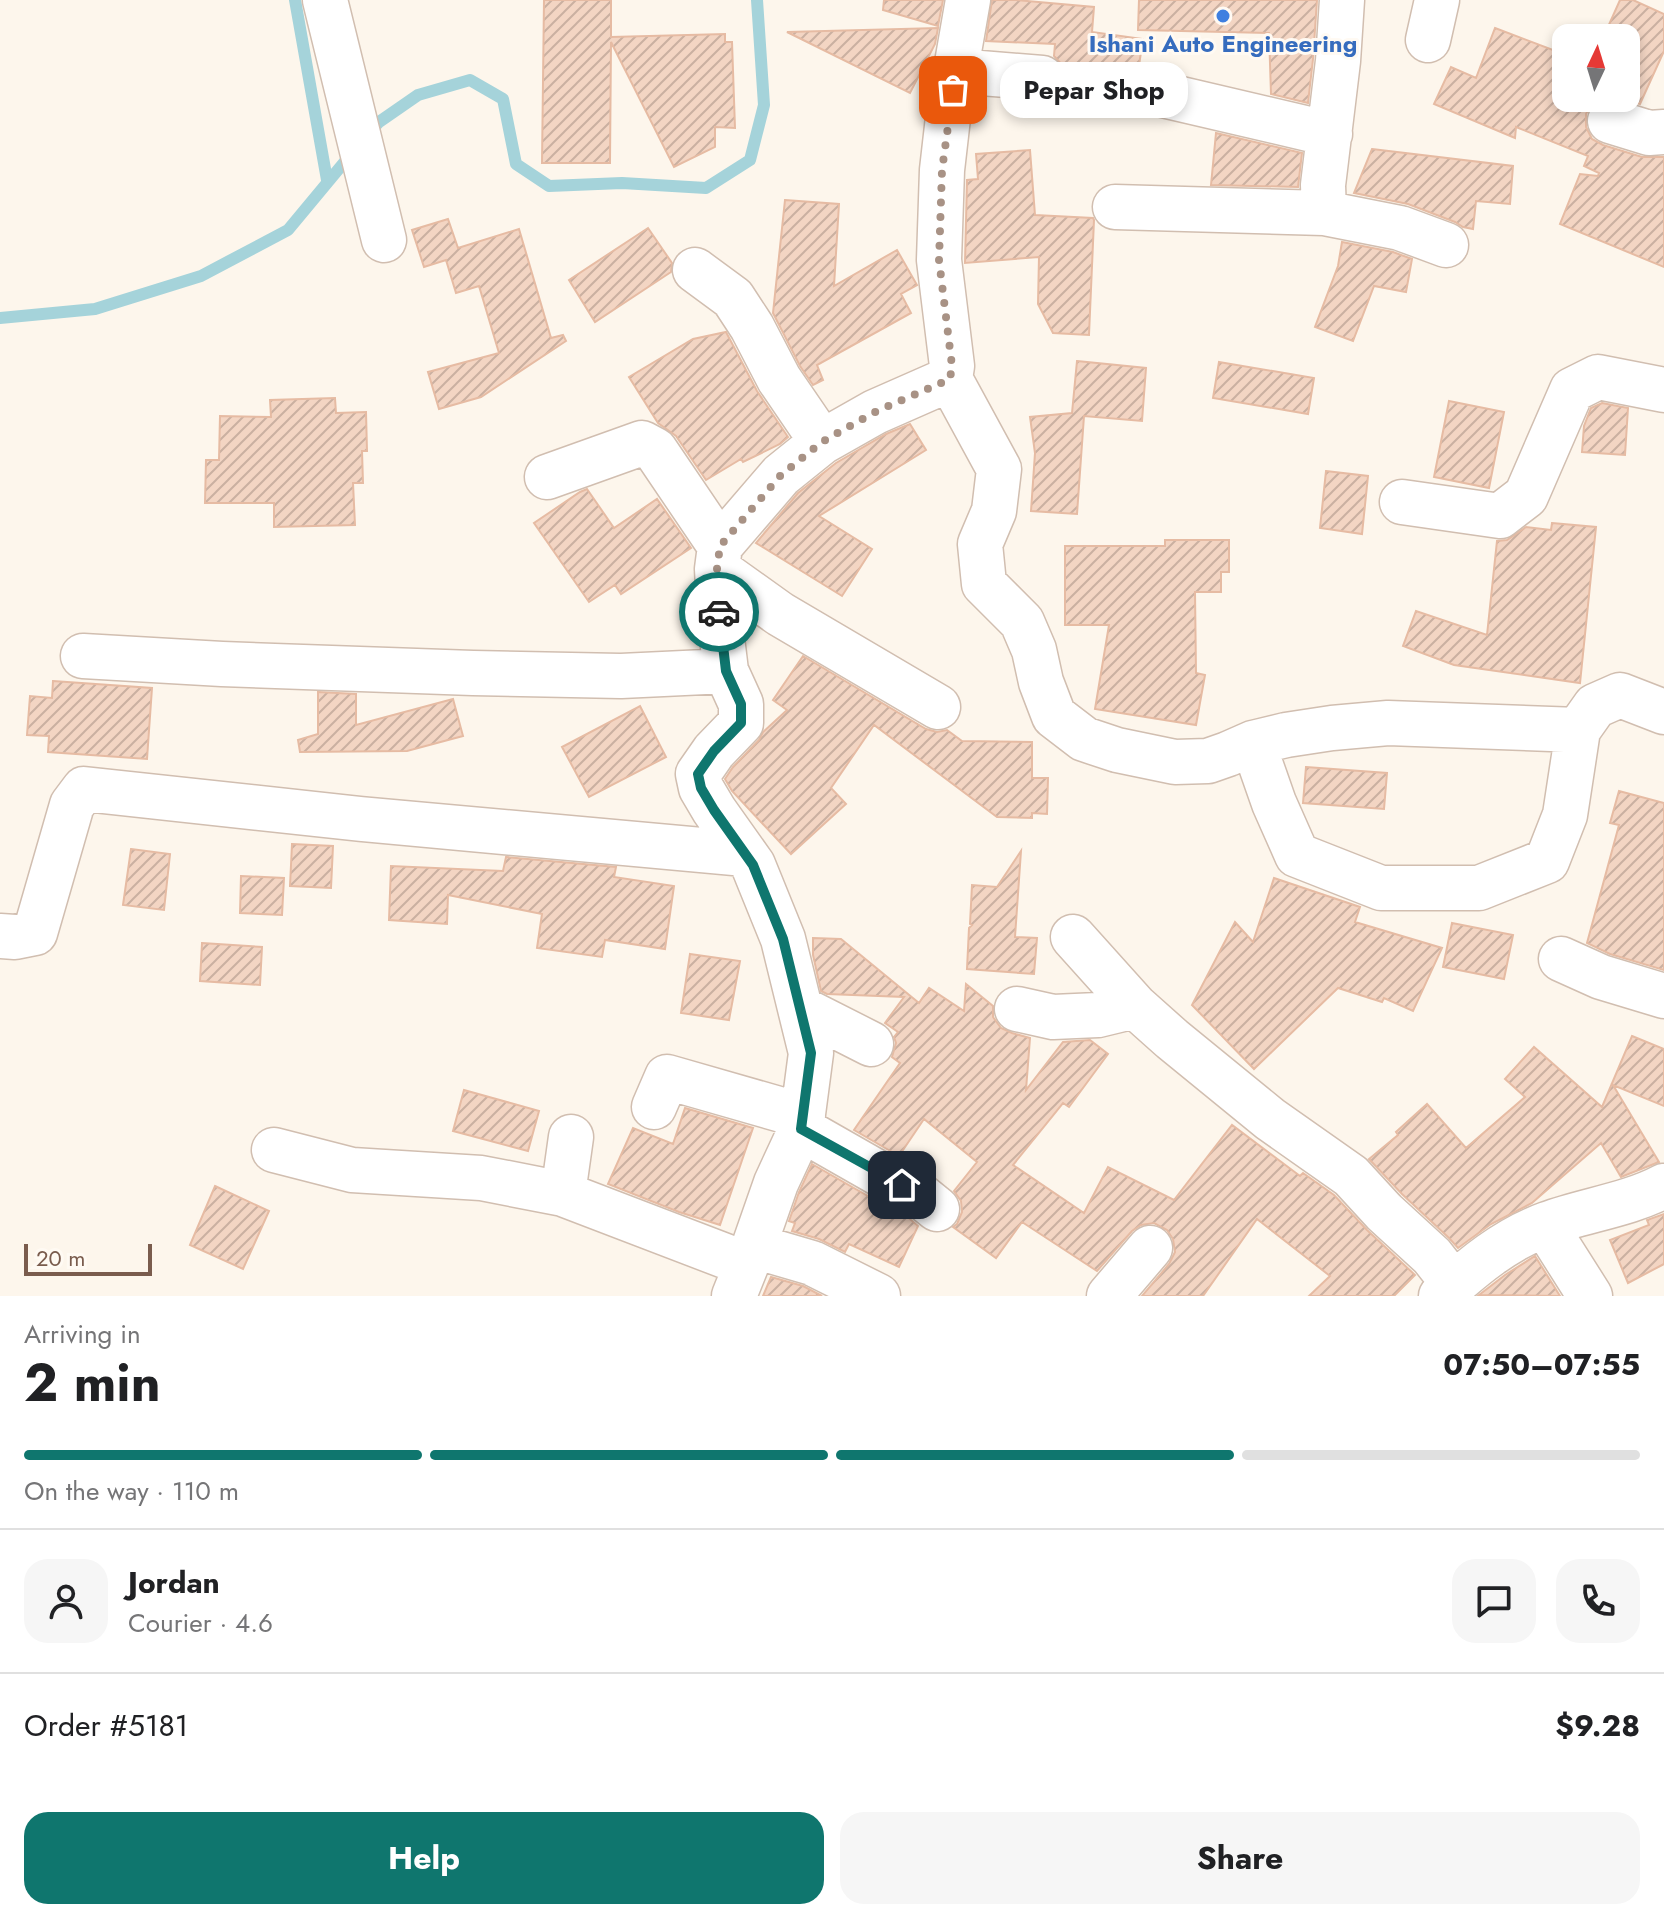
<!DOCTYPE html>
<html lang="en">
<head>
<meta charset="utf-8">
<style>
  :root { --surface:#fff; --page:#f6f6f6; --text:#202124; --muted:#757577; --line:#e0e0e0; --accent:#0f766e }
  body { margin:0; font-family:Jost,sans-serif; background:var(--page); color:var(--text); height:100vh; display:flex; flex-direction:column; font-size:30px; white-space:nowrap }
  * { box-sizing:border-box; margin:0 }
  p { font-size:26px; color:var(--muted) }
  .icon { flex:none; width:44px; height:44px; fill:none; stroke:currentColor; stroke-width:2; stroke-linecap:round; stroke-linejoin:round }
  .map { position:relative; height:1296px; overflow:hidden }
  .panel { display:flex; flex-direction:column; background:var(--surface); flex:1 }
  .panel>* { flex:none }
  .needle { width:52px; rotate:4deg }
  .controls { position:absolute; left:1552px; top:24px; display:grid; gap:16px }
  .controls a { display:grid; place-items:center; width:88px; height:88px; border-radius:16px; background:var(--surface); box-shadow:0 4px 12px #0003; font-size:40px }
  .scale { position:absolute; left:24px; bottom:20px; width:128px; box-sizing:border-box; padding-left:8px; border:4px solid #7a5c4d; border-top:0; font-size:22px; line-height:28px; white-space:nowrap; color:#7a5c4d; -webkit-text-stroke:6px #fffaf3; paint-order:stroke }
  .pin { position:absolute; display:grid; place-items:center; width:68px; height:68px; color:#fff; margin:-34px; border-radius:16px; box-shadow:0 4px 12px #0006 }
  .courier { position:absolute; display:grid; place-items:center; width:80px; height:80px; margin:-40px; border:6px solid #0f766e; border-radius:50%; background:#fff; color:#222; box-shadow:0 2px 10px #0007 }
  .bubble { position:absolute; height:56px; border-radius:24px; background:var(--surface); box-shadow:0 4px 12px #0003; font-size:26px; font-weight:700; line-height:56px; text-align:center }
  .summary em { font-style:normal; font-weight:700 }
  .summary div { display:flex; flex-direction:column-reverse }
  .summary { display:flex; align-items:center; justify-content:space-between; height:136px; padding:0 24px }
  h1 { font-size:52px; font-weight:700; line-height:60px }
  .bar { display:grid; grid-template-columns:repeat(4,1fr); gap:12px 8px; align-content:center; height:96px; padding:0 24px }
  .bar i { height:10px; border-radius:6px; background:var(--line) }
  .bar .selected { background:var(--accent) }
  .bar p { grid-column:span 4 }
  .line { display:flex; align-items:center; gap:20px; padding:0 24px; border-top:2px solid var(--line) }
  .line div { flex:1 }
  .round { display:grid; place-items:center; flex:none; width:84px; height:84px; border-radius:24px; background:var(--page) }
  .action { display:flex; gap:16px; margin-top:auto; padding:16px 24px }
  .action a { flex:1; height:92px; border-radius:24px; background:var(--accent); color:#fff; font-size:32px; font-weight:700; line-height:92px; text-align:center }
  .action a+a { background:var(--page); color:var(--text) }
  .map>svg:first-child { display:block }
</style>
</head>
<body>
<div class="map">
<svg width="1664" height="1296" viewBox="0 0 1664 1296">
  <defs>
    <pattern id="building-hatch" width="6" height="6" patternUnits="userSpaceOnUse" patternTransform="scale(2)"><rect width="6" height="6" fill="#f3d5c3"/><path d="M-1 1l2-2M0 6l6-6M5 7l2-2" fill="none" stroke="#cab0a1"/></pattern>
  </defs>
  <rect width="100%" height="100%" fill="#fdf6ec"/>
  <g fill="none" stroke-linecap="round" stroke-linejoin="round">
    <path stroke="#a5d3da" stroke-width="12" d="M 295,0 L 327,180
      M 369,133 L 379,122 L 418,95 L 470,80 L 503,99 L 516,164 L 549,186 L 622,183 L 706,188 L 750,160 L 764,105 L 757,0
      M 0,318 L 95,309 L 201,276 L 288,230 L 352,153"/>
  </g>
  <path fill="url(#building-hatch)" stroke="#e6bba3" stroke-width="2" d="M 544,0 L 611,0 L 611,37 L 725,34 L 725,42 L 732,42 L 735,128 L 715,127 L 715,147 L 674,167 L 611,42 L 610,163 L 542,163 Z
    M 884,0 L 943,0 L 938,26 L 883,10 Z
    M 992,0 L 1016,0 L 1094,7 L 1092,32 L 1143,39 L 1134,98 L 1086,90 L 1084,106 L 1049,102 L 1062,93 L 1067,81 L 1064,67 L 1054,56 L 1055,44 L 986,41 Z
    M 1139,0 L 1317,0 L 1313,59 L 1308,103 L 1271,94 L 1269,33 L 1138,30 Z
    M 1620,0 L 1633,0 L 1664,14 L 1664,51 L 1640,104 L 1620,98 L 1626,98 L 1626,38 L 1603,38 Z
    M 938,28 L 935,44 L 910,93 L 787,32 Z
    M 1495,28 L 1566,55 L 1566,98 L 1602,98 L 1592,103 L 1586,114 L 1586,127 L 1592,139 L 1603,145 L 1642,157 L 1664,157 L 1664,267 L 1560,224 L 1580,174 L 1598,176 L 1599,173 L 1584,166 L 1588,156 L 1516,127 L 1515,138 L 1434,104 L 1451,67 L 1476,78 Z
    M 1216,133 L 1302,153 L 1298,187 L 1211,185 Z
    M 1372,149 L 1513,166 L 1510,204 L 1476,201 L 1473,229 L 1463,227 L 1455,222 L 1408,204 L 1354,193 Z
    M 1030,150 L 1035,215 L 1093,218 L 1094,220 L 1089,335 L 1053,333 L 1038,304 L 1039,257 L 965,263 L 967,180 L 978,179 L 976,154 Z
    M 785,200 L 839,204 L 834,286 L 897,250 L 917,285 L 901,294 L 911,313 L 817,365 L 823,380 L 813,385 L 800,366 L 773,313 Z
    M 448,219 L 458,248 L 519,229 L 551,338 L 563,335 L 566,341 L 481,397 L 439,409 L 428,372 L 499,353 L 479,286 L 456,293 L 446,260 L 424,267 L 412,230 Z
    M 648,228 L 672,263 L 671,272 L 595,322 L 569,280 Z
    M 1342,242 L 1393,252 L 1412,259 L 1406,292 L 1374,286 L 1353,341 L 1315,327 L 1338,266 Z
    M 726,332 L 757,391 L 788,437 L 780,444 L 743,462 L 741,459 L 706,480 L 676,436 L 658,423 L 629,377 L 693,339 Z
    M 1077,361 L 1146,368 L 1142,421 L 1084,416 L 1077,514 L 1031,511 L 1035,453 L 1030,417 L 1072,413 Z
    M 1219,362 L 1314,378 L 1308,414 L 1213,398 Z
    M 335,398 L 336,413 L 366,412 L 367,451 L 362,451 L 363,483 L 353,483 L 355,525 L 274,527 L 274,503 L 205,503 L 206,460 L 219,460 L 220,416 L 271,417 L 270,400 Z
    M 1449,401 L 1504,412 L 1489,488 L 1434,477 Z
    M 1602,403 L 1628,408 L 1625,455 L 1582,452 L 1584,426 L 1591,408 Z
    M 910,424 L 926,450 L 819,516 L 872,549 L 842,596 L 756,543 L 798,493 L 836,463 L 886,434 Z
    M 1326,471 L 1368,476 L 1362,534 L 1320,528 Z
    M 587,489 L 614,528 L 657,499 L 691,548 L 621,594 L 615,585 L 589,602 L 534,523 L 580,492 Z
    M 1552,523 L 1596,527 L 1580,683 L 1454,665 L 1403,646 L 1416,611 L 1487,635 L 1497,541 L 1507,540 L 1526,527 L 1551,530 Z
    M 1165,540 L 1229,540 L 1229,572 L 1221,572 L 1221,592 L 1195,592 L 1196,673 L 1205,675 L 1196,725 L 1095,709 L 1109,625 L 1065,625 L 1065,546 L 1165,546 Z
    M 803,656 L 926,729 L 937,732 L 947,730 L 962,741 L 1032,742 L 1032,778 L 1048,778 L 1047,814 L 1032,813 L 1032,818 L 997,817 L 874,725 L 831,788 L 846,804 L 791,854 L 732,791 L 725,779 L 733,767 L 759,740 L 763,732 L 787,710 L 773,700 Z
    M 53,681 L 152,688 L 147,759 L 48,752 L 49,736 L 27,735 L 30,696 L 52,698 Z
    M 318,692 L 356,694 L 356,725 L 453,699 L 463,736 L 407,751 L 300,752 L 298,740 L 318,734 Z
    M 640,706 L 666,757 L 589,797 L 562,747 Z
    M 1306,767 L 1387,773 L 1384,809 L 1303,803 Z
    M 1619,791 L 1664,803 L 1664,970 L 1610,954 L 1587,943 L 1619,825 L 1610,823 Z
    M 292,844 L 333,846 L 331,888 L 290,886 Z
    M 131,849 L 170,854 L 164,910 L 123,905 Z
    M 1021,851 L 1015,937 L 1037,938 L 1034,974 L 967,969 L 969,928 L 972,925 L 970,924 L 972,885 L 997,887 Z
    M 506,857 L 616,867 L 614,877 L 674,886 L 665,949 L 605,940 L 602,957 L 537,948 L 542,914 L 448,895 L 447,924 L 389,920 L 391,866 L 503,871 Z
    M 241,876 L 284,878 L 282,915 L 240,913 Z
    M 1274,878 L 1360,907 L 1355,922 L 1442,948 L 1413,1011 L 1384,998 L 1382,1002 L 1338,988 L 1254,1069 L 1192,1005 L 1235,922 L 1253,942 Z
    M 1452,923 L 1513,935 L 1504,979 L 1443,967 Z
    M 813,938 L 841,939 L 919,1003 L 929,988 L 964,1011 L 966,984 L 993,1006 L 993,1017 L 1001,1028 L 1012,1033 L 1030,1038 L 1026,1090 L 1063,1042 L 1090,1040 L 1108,1054 L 1069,1107 L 1063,1103 L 1013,1165 L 1084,1213 L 1108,1167 L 1174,1200 L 1232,1125 L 1300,1176 L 1303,1173 L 1334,1195 L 1367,1230 L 1415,1275 L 1394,1296 L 1309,1296 L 1330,1276 L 1257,1219 L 1203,1296 L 1142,1296 L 1169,1264 L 1175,1252 L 1173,1239 L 1167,1230 L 1154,1223 L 1141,1225 L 1132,1231 L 1097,1271 L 1022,1222 L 996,1258 L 953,1227 L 957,1224 L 962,1212 L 961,1201 L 954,1191 L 977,1162 L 924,1119 L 899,1156 L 854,1130 L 900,1063 L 892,1057 L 896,1043 L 894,1037 L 898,1032 L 885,1023 L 904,997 L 827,994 L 821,991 L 813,955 Z
    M 202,943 L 262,947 L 260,985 L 200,981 Z
    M 690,954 L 740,961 L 729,1020 L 681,1013 Z
    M 1632,1036 L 1664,1049 L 1664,1106 L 1613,1085 L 1659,1162 L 1621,1177 L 1601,1143 L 1532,1203 L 1491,1224 L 1458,1248 L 1449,1238 L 1402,1194 L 1369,1159 L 1398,1135 L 1396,1132 L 1427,1104 L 1466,1148 L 1525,1097 L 1505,1079 L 1534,1047 L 1602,1107 Z
    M 464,1090 L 539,1111 L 528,1151 L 453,1131 Z
    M 685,1108 L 753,1128 L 720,1225 L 679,1212 L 608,1184 L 633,1128 L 673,1144 Z
    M 812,1164 L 875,1200 L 903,1213 L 918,1226 L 899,1267 L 849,1244 L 845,1252 L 819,1239 L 792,1231 L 795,1223 L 789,1221 L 799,1192 Z
    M 215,1186 L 269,1211 L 243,1269 L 190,1245 Z
    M 1664,1214 L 1664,1264 L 1628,1283 L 1610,1240 L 1649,1225 L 1647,1220 Z
    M 1535,1256 L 1560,1296 L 1479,1295 L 1505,1275 Z
    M 771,1277 L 803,1286 L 822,1296 L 763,1296 Z"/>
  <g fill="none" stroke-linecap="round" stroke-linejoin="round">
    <defs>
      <path id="minor" d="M 325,0 L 384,240
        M 1342,0 L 1338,61 L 1323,185 L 1324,213 L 1400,228 L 1446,245
        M 1428,40 L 1437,0
        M 956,71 L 1042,78
        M 1159,94 L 1330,134
        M 1610,121 L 1649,133 L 1664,132
        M 1115,207 L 1324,213
        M 695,270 L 733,298 L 752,327 L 779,379 L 822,442
        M 950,379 L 999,469 L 994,511 L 980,544 L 984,584 L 1022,622 L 1034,650 L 1041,682 L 1054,716 L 1084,739 L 1117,750 L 1175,762 L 1208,761 L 1228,754 L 1253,743 L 1286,735 L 1332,728 L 1388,723 L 1578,730 L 1595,706 L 1620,695 L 1664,712
        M 547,477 L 642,443 L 655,450 L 720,546
        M 1402,502 L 1500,516 L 1526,496 L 1572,390 L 1598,377 L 1664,390
        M 717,569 L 780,614 L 938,707
        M 83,656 L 222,664 L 473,673 L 621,676 L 726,671
        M 1253,743 L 1274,803 L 1297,855 L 1381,888 L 1479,888 L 1547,861 L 1565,815 L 1578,730
        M 0,936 L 15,937 L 35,933 L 72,805 L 84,789 L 361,819 L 745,854
        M 1073,937 L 1135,1006 L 1172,1039 L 1270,1119 L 1351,1176 L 1384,1212 L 1432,1256 L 1454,1284
        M 1561,959 L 1601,977 L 1664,996
        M 800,1008 L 871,1044
        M 1017,1009 L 1053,1017 L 1098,1015 L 1135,1006
        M 654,1107 L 667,1077 L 803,1116
        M 801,1129 L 887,1178 L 916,1192 L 937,1209
        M 274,1150 L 352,1170 L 481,1178 L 563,1194 L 746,1264
        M 563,1194 L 571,1137
        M 1545,1225 L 1590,1296
        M 754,1246 L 812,1263 L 878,1296
        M 734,1296 L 754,1246 L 776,1183 L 801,1129 L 811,1053 L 783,939 L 753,865 L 714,810 L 701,788 L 698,774 L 714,751 L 741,723 L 741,704 L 726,671 L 720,622 L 717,569 L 720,546 L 781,475 L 822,442 L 875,412 L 950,379 L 952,366 L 939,260 L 942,170 L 949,109 L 968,0
        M 1109,1296 L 1150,1248
        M 1441,1296 C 1472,1267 1506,1239 1547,1224 C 1585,1210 1628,1205 1664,1186"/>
    </defs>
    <use href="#minor" stroke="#d1beb0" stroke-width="47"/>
    <use href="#minor" stroke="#fff" stroke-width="44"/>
  </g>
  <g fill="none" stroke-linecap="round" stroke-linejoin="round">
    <path stroke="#a89285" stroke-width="8" stroke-dasharray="0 14.4" d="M 719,612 L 717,569 L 720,546 L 781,475 L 822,442 L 848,427 L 875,412 L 950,379 L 952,366 L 939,260 L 942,170 L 953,90"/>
    <path stroke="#0f766e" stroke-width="10" d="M 719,612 L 726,671 L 741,704 L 741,723 L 714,751 L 698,774 L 701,788 L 714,810 L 753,865 L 783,939 L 811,1053 L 801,1129 L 902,1185"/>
  </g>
  <circle fill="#3f7fe0" stroke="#fffaf3" stroke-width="3" cx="1223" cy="16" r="8"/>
  <g text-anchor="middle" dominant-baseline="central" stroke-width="6" stroke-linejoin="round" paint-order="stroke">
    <g font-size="24" font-weight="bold" fill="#366cbe" stroke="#fffaf3">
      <text x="1223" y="43">Ishani Auto Engineering</text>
    </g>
  </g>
</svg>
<div class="controls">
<a><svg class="needle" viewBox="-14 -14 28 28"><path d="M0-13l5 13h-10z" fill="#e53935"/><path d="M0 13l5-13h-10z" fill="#757577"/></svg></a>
</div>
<div class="scale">20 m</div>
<div class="pin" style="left:953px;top:90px;background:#ea580c"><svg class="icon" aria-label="bag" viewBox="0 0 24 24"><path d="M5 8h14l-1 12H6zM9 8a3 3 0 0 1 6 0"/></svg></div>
<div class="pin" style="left:902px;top:1185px;background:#1f2937"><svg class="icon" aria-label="home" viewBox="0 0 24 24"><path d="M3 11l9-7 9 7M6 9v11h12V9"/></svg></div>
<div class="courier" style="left:719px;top:612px"><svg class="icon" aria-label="car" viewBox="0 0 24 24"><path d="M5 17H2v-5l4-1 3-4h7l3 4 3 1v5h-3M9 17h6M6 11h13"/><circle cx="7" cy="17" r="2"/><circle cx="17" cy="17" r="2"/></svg></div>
<div class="bubble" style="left:1000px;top:62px;width:188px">Pepar Shop</div>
</div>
<section class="panel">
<div class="summary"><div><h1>2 min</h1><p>Arriving in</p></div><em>07:50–07:55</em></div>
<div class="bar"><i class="selected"></i><i class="selected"></i><i class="selected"></i><i></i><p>On the way · 110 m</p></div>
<div class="line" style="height:144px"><a class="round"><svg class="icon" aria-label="person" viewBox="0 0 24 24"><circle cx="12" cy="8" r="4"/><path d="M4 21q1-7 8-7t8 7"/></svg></a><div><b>Jordan</b><p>Courier · 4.6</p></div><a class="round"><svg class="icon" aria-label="chat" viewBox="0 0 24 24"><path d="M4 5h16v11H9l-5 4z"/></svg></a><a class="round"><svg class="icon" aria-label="phone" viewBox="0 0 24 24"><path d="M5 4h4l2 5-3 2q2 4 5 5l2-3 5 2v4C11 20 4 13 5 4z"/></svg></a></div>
<div class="line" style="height:104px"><div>Order #5181</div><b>$9.28</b></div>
<div class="action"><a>Help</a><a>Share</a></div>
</section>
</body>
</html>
